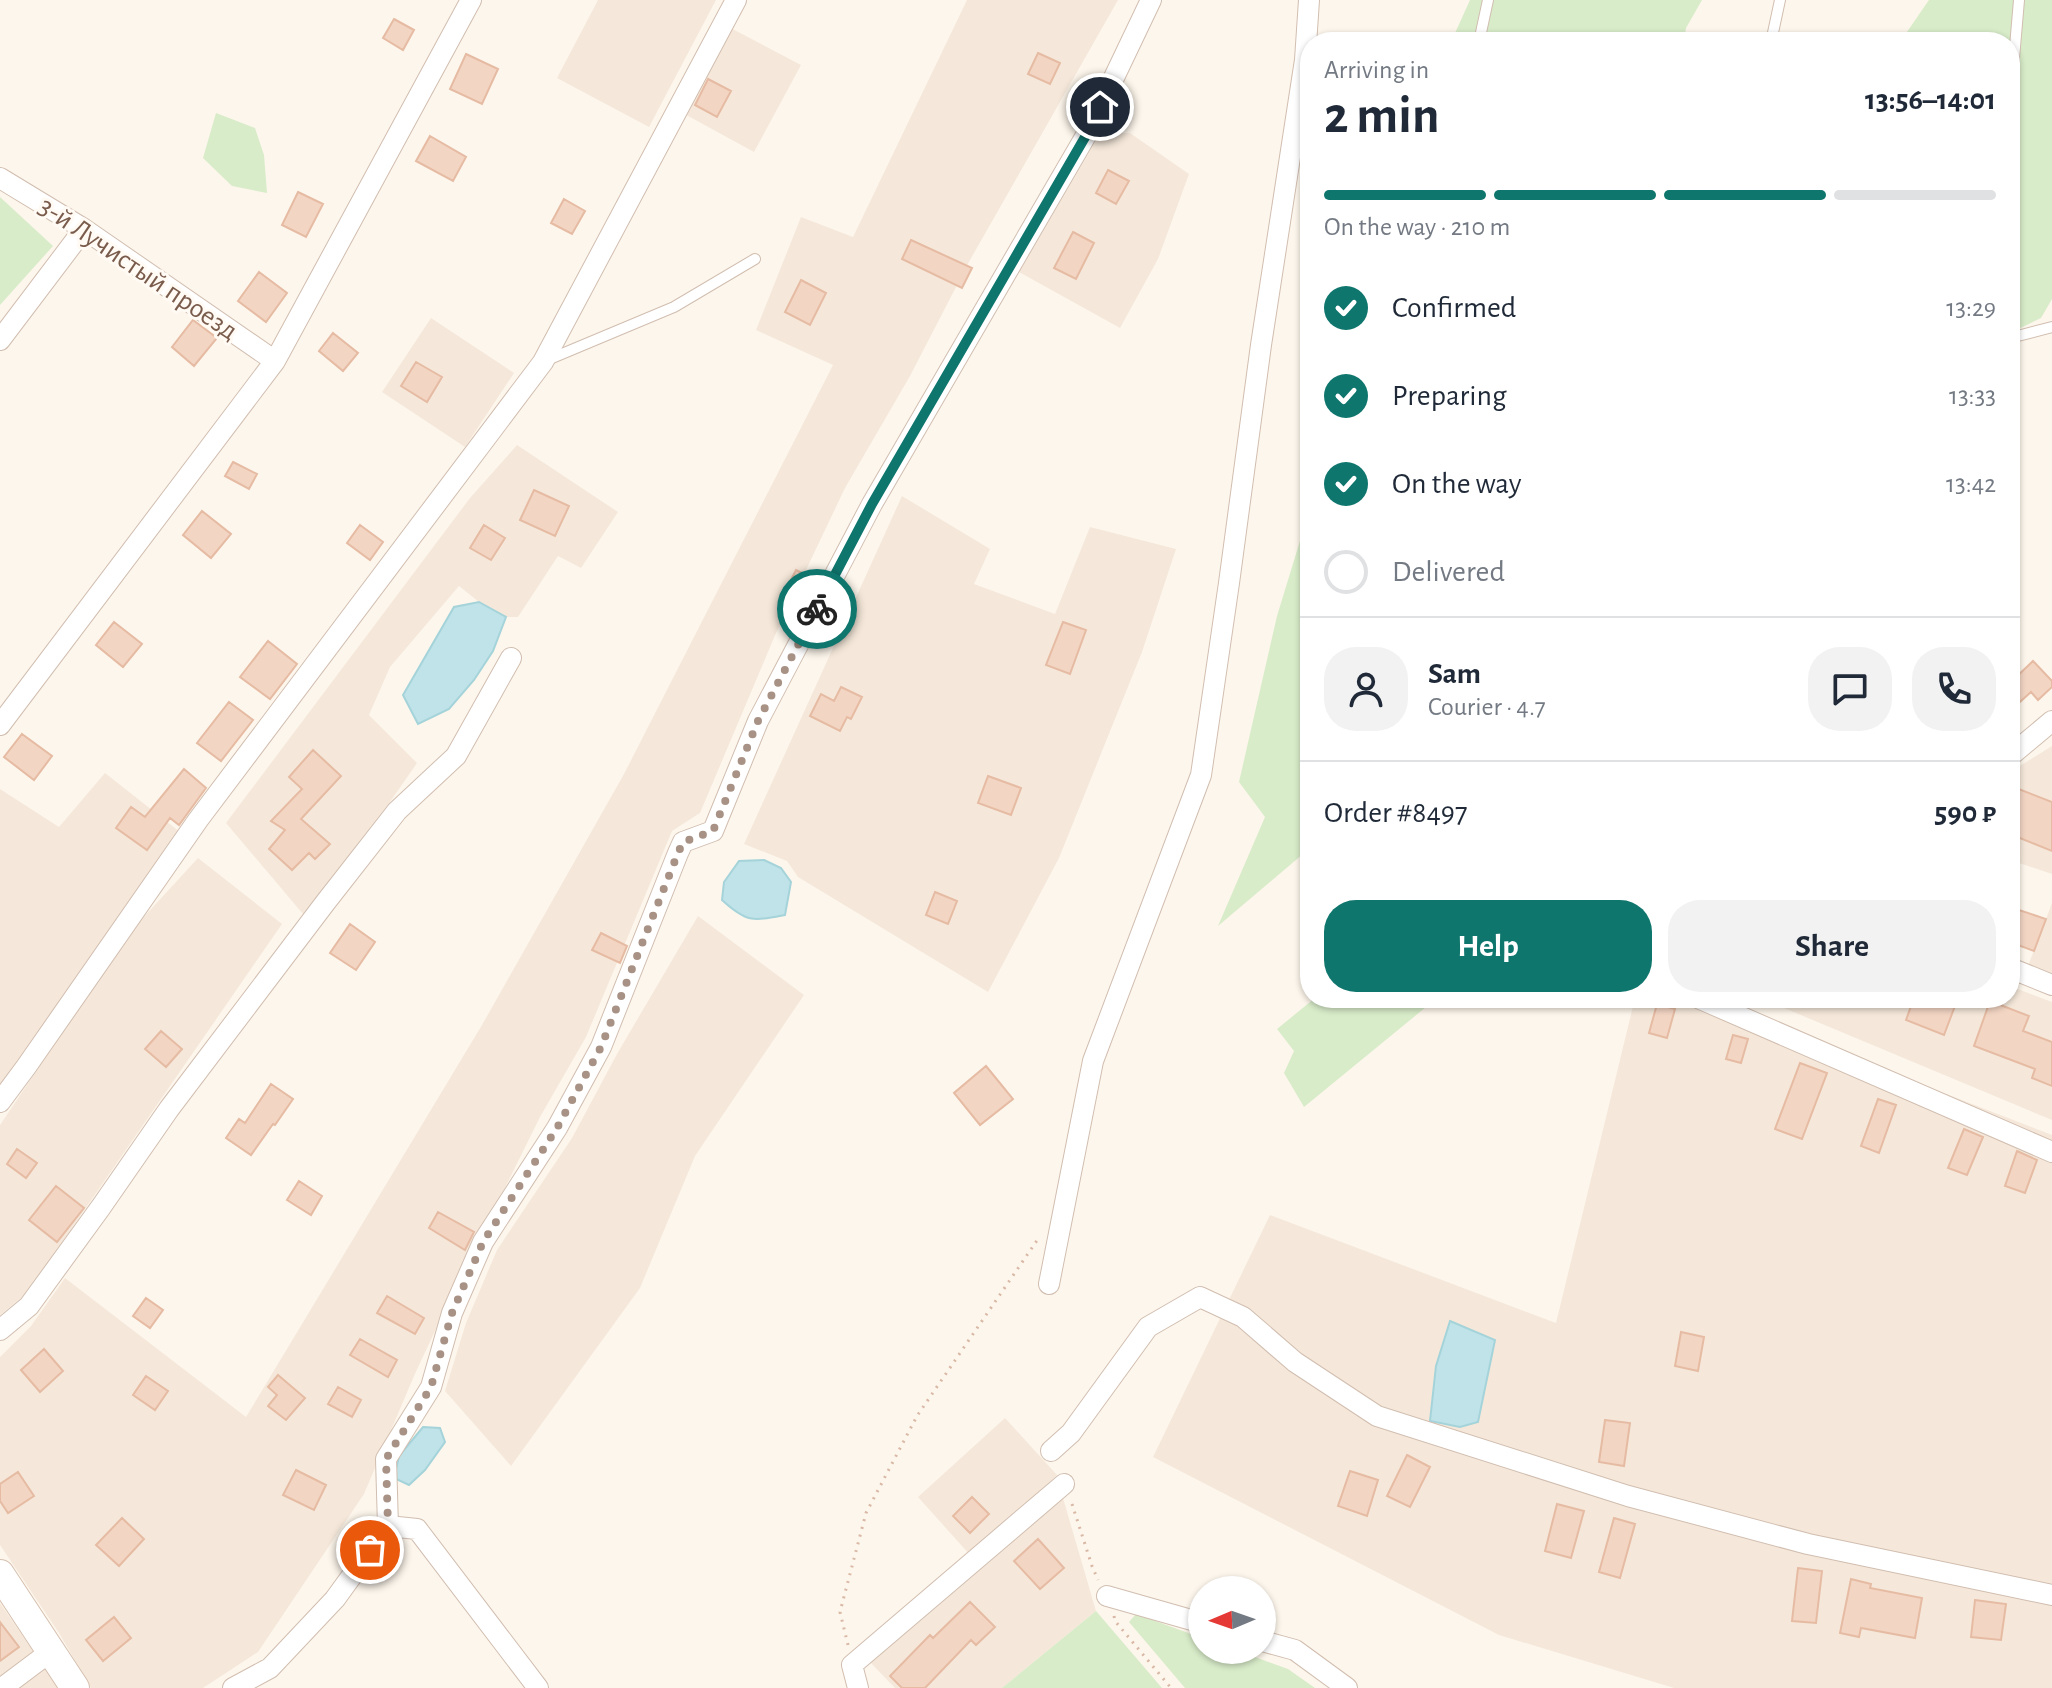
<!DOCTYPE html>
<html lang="en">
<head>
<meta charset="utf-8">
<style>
  :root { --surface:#fff; --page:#f2f2f3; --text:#1f2937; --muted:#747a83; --line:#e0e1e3; --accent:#0f766e }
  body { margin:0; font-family:"Alegreya Sans",sans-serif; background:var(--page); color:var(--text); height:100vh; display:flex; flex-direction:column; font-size:30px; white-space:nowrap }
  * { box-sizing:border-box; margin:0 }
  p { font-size:26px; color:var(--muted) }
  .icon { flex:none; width:44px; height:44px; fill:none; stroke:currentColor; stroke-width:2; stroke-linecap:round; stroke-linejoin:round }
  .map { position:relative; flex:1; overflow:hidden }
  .sheet { position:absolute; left:1300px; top:32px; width:720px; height:976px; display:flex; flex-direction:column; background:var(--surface); border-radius:32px; box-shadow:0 2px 6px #0004 }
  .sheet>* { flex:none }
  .needle { width:52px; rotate:268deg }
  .controls { position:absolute; left:1188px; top:1576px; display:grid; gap:16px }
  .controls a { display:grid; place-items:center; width:88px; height:88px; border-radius:50%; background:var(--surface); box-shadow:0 2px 6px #0004; font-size:40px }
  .pin { position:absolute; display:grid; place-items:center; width:68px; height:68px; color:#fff; margin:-34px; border:4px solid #fff; border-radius:50%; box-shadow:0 2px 8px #0007 }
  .courier { position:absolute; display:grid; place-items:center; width:80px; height:80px; margin:-40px; border:6px solid #0f766e; border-radius:50%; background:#fff; color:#222; box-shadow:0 2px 10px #0007 }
  .overview em { font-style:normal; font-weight:600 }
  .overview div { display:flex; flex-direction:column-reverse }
  .overview { display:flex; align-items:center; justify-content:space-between; height:136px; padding:0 24px }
  h1 { font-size:52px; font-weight:600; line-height:60px }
  .bar { display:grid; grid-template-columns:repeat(4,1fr); gap:12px 8px; align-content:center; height:96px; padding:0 24px }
  .bar i { height:10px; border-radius:6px; background:var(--line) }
  .bar .on { background:var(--accent) }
  .bar p { grid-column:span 4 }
  .line { display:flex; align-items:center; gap:20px; padding:0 24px; border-top:2px solid var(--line) }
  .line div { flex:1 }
  .round { display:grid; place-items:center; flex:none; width:84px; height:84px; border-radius:32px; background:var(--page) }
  ol { padding:0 24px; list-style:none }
  li { display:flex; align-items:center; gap:24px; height:88px }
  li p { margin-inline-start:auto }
  li .icon { padding:8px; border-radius:50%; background:var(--accent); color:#fff; stroke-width:4 }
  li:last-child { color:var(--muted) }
  li i { width:44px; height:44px; border:4px solid var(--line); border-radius:50% }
  .primary-button { display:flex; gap:16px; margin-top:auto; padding:16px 24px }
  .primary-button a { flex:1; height:92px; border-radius:32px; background:var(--accent); color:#fff; font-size:32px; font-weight:600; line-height:92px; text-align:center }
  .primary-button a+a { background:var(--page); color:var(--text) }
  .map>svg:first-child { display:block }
</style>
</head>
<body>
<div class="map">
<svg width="2052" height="1688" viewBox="0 0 2052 1688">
  <rect width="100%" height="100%" fill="#fdf6ec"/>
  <path fill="#f5e8da" d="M 598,0 L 716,0 L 649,127 L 557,78 Z
    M 967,0 L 1118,0 L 970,260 L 910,376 L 845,488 L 776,633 L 700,813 L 672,831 L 586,1037 L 540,1117 L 449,1301 L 414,1376 L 364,1494 L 258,1652 L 203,1688 L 91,1688 L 59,1633 L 0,1545 L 0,1357 L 31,1326 L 65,1278 L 246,1417 L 482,1025 L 624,774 L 833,365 L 756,330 L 801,217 L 853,237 Z
    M 725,25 L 801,65 L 754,152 L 679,111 Z
    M 1130,133 L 1189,174 L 1158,259 L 1120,328 L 1019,272 L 1100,134 Z
    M 431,318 L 514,373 L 465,447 L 382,392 Z
    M 517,445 L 618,512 L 581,568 L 558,556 L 518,617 L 506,617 L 479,602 L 459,586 L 390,667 L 369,715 L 417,763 L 308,920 L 226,823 L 470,498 Z
    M 902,496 L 990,549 L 974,584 L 1055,614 L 1090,527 L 1176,549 L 1142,652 L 1059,858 L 988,992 L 798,877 L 787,861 L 744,844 Z
    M 2052,746 L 2052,874 L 2010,860 L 2010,772 Z
    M 105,773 L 180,832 L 13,1069 L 0,1084 L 0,789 L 59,827 Z
    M 198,858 L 282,924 L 27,1293 L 0,1315 L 0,1125 L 130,932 Z
    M 2052,903 L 2052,975 L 2028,966 Z
    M 698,916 L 804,995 L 695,1156 L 640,1288 L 511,1466 L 445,1391 L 466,1323 L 497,1250 L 572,1138 L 617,1054 Z
    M 2010,986 L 2052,1002 L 2052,1120 L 1760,998 L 2010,998 Z
    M 1635,998 L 1699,998 L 2052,1135 L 2052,1688 L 1674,1688 L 1499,1635 L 1153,1457 L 1270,1215 L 1556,1323 Z
    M 1005,1418 L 1057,1475 L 970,1555 L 918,1497 Z
    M 1063,1498 L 1096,1611 L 1002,1688 L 895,1688 L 869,1661 Z
    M 0,1603 L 39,1660 L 58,1688 L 0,1688 Z"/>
  <path fill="#d8ecc9" d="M 1470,0 L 1702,0 L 1686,28 L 1684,42 L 1451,42 Z
    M 1929,0 L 2052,0 L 2052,299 L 2041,318 L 2010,333 L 2010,42 L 1900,42 Z
    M 216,113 L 255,128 L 264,155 L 267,193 L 232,186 L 203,158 Z
    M 0,197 L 53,246 L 0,305 Z
    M 1310,530 L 1310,848 L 1218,926 L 1265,817 L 1239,782 L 1277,616 L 1303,531 Z
    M 1315,998 L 1437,998 L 1304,1107 L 1284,1073 L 1294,1051 L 1277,1029 Z
    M 1096,1611 L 1162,1688 L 1002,1688 Z
    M 1136,1614 L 1202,1638 L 1202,1650 L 1236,1650 L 1288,1669 L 1315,1688 L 1185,1688 L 1129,1622 Z"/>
  <path fill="#bfe3e8" stroke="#a5d3da" stroke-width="2" d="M 479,602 L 506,617 L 493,651 L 474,680 L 449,709 L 418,724 L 403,695 L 454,607 Z
    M 764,860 L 781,868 L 791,882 L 785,915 C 753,921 747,923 722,900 L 724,882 L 739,861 Z
    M 1450,1321 L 1495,1340 L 1478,1422 L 1460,1427 L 1430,1421 L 1436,1366 Z
    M 423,1427 L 440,1428 L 445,1442 L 425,1470 L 409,1485 L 394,1478 L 399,1456 Z"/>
  <path fill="#f3d5c3" stroke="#e6bba3" stroke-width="2" d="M 394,19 L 414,30 L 403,50 L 383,38 Z
    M 1038,53 L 1060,63 L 1050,84 L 1028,74 Z
    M 466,54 L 498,69 L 482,104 L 450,89 Z
    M 708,79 L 731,91 L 717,117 L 695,105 Z
    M 430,136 L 466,157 L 453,181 L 416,161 Z
    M 1108,170 L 1129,181 L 1116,204 L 1096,193 Z
    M 298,192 L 323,204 L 306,237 L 282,225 Z
    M 564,199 L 585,211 L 572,234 L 551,223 Z
    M 1073,232 L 1094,243 L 1076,279 L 1054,268 Z
    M 911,240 L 972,268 L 962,288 L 902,259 Z
    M 259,272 L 287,293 L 266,322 L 238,301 Z
    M 801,280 L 826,293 L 810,325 L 785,312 Z
    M 193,320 L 217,338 L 194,366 L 172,347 Z
    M 333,333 L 358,353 L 343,371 L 319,351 Z
    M 416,362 L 442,377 L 427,402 L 401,386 Z
    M 233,462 L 257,474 L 249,489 L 225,476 Z
    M 534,490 L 569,506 L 555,536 L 520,520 Z
    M 202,511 L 231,534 L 211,558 L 183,535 Z
    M 360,525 L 383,542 L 370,560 L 347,543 Z
    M 484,525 L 505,538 L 491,560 L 470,548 Z
    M 796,570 L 817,581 L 803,608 L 782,597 Z
    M 114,622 L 142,644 L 123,667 L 96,645 Z
    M 1063,622 L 1086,630 L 1070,674 L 1046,665 Z
    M 268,641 L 297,664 L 270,699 L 240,677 Z
    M 2033,661 L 2052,681 L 2052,687 L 2038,700 L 2031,692 L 2010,711 L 2010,683 Z
    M 841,687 L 862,697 L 851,719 L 847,717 L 840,731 L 810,716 L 821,694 L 834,701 Z
    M 229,702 L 253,720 L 221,761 L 197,743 Z
    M 22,734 L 52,756 L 34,780 L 4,757 Z
    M 313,750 L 341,776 L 301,819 L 330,844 L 315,859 L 309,853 L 292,870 L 269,849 L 285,830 L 271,821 L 302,789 L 289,777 Z
    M 184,769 L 206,788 L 179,825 L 170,818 L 147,850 L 116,828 L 131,807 L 145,817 Z
    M 988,776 L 1021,788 L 1011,815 L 978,803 Z
    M 2016,788 L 2052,802 L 2052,851 L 2010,834 L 2010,802 Z
    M 935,892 L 957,901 L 948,924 L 926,915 Z
    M 2013,908 L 2046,919 L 2034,951 L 2010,942 L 2010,917 Z
    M 350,924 L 375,942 L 356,970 L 330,953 Z
    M 601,933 L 627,946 L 620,963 L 592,950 Z
    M 1914,998 L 1958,998 L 1944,1035 L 1906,1020 Z
    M 1990,1001 L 2029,1016 L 2023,1031 L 2052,1042 L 2052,1086 L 2032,1078 L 2035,1069 L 1974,1046 Z
    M 1657,1004 L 1675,1009 L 1667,1038 L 1649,1033 Z
    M 161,1031 L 182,1049 L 166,1067 L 145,1049 Z
    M 1733,1035 L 1748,1039 L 1741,1063 L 1726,1059 Z
    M 1800,1063 L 1827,1073 L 1802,1139 L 1775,1129 Z
    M 986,1066 L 1013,1099 L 980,1125 L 954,1093 Z
    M 271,1084 L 293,1099 L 275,1125 L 273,1124 L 251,1155 L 226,1138 L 239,1119 L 245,1123 Z
    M 1878,1099 L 1896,1105 L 1879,1153 L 1861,1146 Z
    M 1964,1129 L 1983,1137 L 1967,1175 L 1948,1168 Z
    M 17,1149 L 37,1163 L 26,1178 L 7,1164 Z
    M 2017,1151 L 2037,1160 L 2025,1193 L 2005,1186 Z
    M 299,1181 L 322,1196 L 311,1215 L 287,1200 Z
    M 56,1186 L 84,1208 L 57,1242 L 29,1220 Z
    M 438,1212 L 474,1232 L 465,1250 L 429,1228 Z
    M 387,1296 L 424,1318 L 415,1334 L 377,1313 Z
    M 146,1298 L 163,1310 L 150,1328 L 133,1316 Z
    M 1681,1332 L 1704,1337 L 1698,1371 L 1675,1366 Z
    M 360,1339 L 397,1360 L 388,1377 L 350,1355 Z
    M 44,1349 L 63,1371 L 40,1392 L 21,1370 Z
    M 278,1375 L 305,1398 L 286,1420 L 268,1406 L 277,1395 L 268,1387 Z
    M 146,1376 L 168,1391 L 155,1410 L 133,1395 Z
    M 338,1387 L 361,1400 L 352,1417 L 328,1404 Z
    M 1605,1420 L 1630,1423 L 1624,1466 L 1599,1462 Z
    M 1407,1455 L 1430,1467 L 1410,1507 L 1387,1496 Z
    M 296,1470 L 326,1485 L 314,1510 L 283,1495 Z
    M 1350,1471 L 1378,1480 L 1367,1516 L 1338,1506 Z
    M 18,1472 L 34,1496 L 8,1513 L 0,1501 L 0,1484 Z
    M 972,1497 L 989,1514 L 970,1533 L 953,1516 Z
    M 1557,1504 L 1584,1511 L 1571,1558 L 1545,1551 Z
    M 122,1518 L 144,1539 L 119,1566 L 96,1545 Z
    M 1614,1518 L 1635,1524 L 1620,1578 L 1599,1572 Z
    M 1038,1539 L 1064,1568 L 1040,1589 L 1014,1561 Z
    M 1798,1568 L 1822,1571 L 1816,1623 L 1792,1621 Z
    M 1851,1579 L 1871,1584 L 1870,1588 L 1922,1598 L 1915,1638 L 1861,1628 L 1859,1637 L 1840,1633 Z
    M 1975,1600 L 2006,1604 L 2001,1640 L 1971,1637 Z
    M 970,1602 L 995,1627 L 976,1645 L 971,1640 L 925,1688 L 902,1688 L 890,1676 L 930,1635 L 933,1638 Z
    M 114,1617 L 131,1638 L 103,1661 L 86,1640 Z
    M 0,1622 L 19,1647 L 0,1661 Z"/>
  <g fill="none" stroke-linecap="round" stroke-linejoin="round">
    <defs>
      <path id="lane" d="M 1479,42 L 1488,0
        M 1771,42 L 1780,0
        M 2010,105 L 2019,0
        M 2010,338 L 2052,327
        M 545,361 L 674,307 L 755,259"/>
      <path id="street" d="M 0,178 L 84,229 L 275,361
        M 0,340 L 84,229
        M 0,725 L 275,361 L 471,0
        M 2010,756 L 2052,721
        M 2010,968 L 2052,985
        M 1698,998 L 2052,1152
        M 0,1102 L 26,1067 L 198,820 L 543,362 L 736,0
        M 1049,1284 L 1093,1061 L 1201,775 L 1229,583 L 1261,345 L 1305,60 L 1309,0
        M 0,1330 L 29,1306 L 101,1207 L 169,1109 L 325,903 L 397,811 L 456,756 L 511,658
        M 1051,1451 L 1071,1433 L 1148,1327 L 1200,1297 L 1243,1317 L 1295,1362 L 1377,1416 L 1628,1496 L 1808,1544 L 2052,1595
        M 388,1526 L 417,1529 L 538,1688
        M 1107,1596 L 1202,1623
        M 1262,1641 L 1295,1650 L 1347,1688
        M 2,1688 L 50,1652
        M 233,1688 L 270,1668 L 335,1599 L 388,1526 L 386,1459 L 431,1387 L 452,1313 L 483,1242 L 557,1128 L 601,1047 L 678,853 L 683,842 L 713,831 L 758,721 L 872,504 L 1088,132 L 1151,0
        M 858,1688 L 852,1665 L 1064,1484"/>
      <path id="secondary" d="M 0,1574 L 75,1688"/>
    </defs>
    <use href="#lane" stroke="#d1beb0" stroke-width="12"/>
    <use href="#street" stroke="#d1beb0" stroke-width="22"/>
    <use href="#secondary" stroke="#d6c0b0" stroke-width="30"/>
    <path stroke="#d9b8a5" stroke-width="3" stroke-dasharray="2 6" stroke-linecap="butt" d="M 1072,1504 L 1092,1566 L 1098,1580
      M 1114,1616 L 1115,1621 L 1171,1688
      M 848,1645 L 840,1612 L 866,1513 L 917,1416 L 1038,1239"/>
    <use href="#lane" stroke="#fff" stroke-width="10"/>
    <use href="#street" stroke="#fff" stroke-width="20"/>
    <use href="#secondary" stroke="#fff" stroke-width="28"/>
  </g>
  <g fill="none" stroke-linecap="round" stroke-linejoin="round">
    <path stroke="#a89285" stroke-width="8" stroke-dasharray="0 14.4" d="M 370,1550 L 388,1526 L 386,1459 L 431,1387 L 452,1313 L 483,1242 L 557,1128 L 601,1047 L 678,853 L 683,842 L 713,831 L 758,721 L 817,609"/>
    <path stroke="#0f766e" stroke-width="10" d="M 817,609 L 872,504 L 1088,132 L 1100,107"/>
  </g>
  <g text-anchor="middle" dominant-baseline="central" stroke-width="6" stroke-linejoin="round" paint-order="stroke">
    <g font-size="28" fill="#7a5c4d" stroke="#fffaf3">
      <text transform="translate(138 269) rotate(34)">3-й Лучистый проезд</text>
    </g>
  </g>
</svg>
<div class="controls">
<a><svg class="needle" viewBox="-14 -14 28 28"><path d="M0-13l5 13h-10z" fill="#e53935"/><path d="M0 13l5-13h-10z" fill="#747a83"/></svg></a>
</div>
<div class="pin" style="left:370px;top:1550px;background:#ea580c"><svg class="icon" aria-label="bag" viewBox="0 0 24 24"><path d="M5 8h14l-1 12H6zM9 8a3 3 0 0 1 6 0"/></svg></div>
<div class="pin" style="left:1100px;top:107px;background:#1f2937"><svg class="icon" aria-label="home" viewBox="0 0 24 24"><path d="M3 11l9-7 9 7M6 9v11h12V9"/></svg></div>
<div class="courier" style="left:817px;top:609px"><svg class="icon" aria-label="bike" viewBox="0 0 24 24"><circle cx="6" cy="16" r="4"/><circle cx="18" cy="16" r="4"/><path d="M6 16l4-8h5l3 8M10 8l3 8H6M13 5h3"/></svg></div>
<section class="sheet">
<div class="overview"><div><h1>2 min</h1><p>Arriving in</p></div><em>13:56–14:01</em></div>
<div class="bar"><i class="on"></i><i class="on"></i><i class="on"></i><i></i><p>On the way · 210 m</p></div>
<ol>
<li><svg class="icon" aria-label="check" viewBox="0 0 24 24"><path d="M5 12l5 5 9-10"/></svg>Confirmed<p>13:29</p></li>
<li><svg class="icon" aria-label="check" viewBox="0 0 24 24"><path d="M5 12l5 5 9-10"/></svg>Preparing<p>13:33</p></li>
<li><svg class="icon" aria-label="check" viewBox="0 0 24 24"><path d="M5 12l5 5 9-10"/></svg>On the way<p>13:42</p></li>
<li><i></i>Delivered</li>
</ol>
<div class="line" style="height:144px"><a class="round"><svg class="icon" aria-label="person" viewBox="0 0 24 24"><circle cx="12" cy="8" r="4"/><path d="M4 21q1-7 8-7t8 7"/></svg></a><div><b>Sam</b><p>Courier · 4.7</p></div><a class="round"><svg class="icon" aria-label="chat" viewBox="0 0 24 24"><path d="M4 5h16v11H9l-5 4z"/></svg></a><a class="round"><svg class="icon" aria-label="phone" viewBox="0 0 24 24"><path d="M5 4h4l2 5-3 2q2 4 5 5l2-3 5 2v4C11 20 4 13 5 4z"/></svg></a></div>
<div class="line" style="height:104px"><div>Order #8497</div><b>590 ₽</b></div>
<div class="primary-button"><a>Help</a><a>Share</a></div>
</section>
</div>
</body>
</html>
